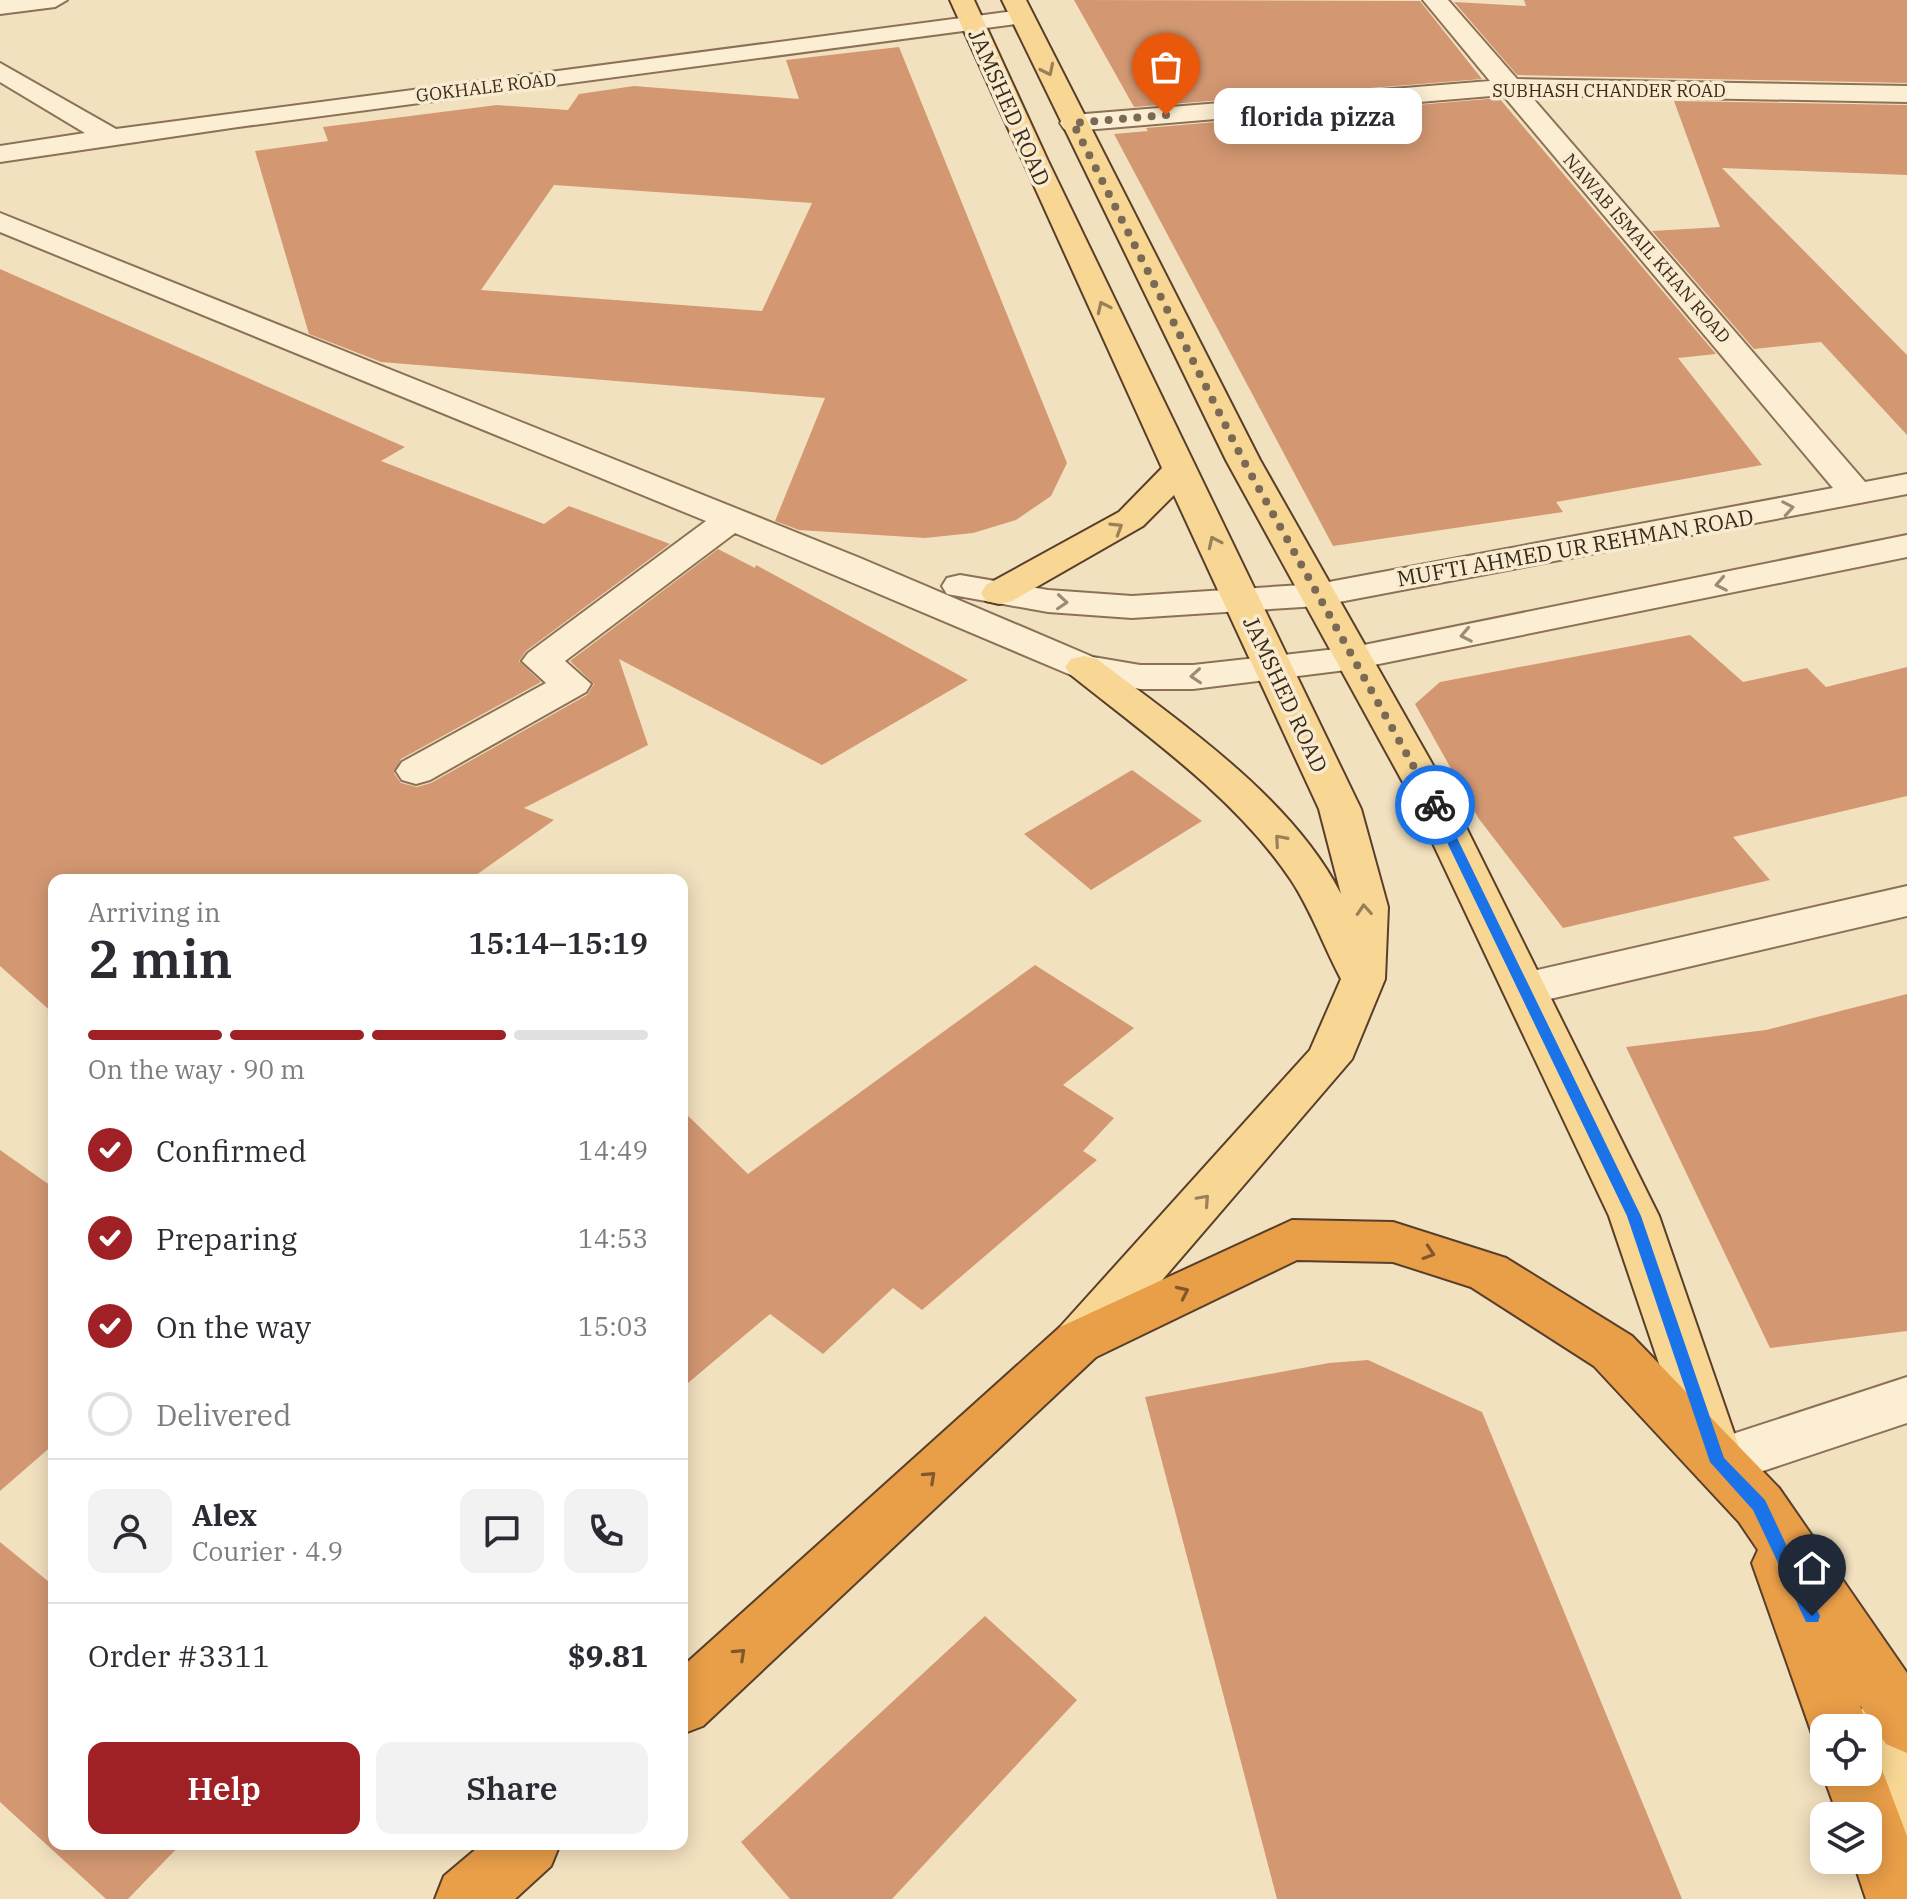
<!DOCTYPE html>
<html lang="en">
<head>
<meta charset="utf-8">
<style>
  :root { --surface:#fff; --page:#f2f2f3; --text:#2b2b33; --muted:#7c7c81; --line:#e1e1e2; --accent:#a02125 }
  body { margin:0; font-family:"IBM Plex Serif",serif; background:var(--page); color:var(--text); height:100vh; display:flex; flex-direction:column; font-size:30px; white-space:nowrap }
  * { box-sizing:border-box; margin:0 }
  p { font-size:26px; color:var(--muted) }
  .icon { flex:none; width:44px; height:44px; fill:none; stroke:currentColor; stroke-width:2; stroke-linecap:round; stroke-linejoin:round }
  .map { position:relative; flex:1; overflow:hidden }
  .side { position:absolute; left:48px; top:874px; width:640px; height:976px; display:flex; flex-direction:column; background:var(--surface); border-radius:16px; box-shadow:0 4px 20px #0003 }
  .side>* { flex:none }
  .tools { position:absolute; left:1810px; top:1714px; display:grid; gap:16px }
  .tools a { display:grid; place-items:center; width:72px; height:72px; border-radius:16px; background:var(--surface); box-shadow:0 4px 20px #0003; font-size:40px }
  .pin { position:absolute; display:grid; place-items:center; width:68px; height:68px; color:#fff; margin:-82px -34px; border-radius:50% 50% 50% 0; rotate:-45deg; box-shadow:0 0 8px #0007 }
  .pin .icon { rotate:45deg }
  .courier { position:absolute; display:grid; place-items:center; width:80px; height:80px; margin:-40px; border:6px solid #1a73e8; border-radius:50%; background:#fff; color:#222; box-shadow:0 2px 10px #0007 }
  .bubble { position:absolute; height:56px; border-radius:16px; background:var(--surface); box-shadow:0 4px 20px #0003; font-size:26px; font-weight:600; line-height:56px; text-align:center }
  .head em { font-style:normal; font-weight:600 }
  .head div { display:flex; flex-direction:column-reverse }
  .head { display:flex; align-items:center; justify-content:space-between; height:136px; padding:0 40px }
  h1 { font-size:52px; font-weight:600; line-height:60px }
  .bar { display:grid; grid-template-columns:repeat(4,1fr); gap:12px 8px; align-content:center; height:96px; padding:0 40px }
  .bar i { height:10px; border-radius:6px; background:var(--line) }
  .bar .on { background:var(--accent) }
  .bar p { grid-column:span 4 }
  .line { display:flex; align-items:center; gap:20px; padding:0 40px; border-top:2px solid var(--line) }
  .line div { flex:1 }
  .round { display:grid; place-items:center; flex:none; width:84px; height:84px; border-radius:16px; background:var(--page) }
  ol { padding:0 40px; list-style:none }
  li { display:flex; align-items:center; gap:24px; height:88px }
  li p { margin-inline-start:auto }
  li .icon { padding:8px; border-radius:50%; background:var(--accent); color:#fff; stroke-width:4 }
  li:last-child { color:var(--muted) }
  li i { width:44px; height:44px; border:4px solid var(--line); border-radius:50% }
  .button { display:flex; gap:16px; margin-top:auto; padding:16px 40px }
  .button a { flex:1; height:92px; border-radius:16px; background:var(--accent); color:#fff; font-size:32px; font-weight:600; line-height:92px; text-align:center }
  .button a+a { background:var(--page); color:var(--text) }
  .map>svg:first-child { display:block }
</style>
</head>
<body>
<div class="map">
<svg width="1907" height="1899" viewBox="0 0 1907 1899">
  <rect width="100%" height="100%" fill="#f2e1bf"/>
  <path fill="#d39872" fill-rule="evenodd" d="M 1074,0 L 1420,1 L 1482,79 L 1134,107 Z
    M 1524,0 L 1907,0 L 1907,83 L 1517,75 L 1454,2 L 1526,6 Z
    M 899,47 L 1067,463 L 1051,496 L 1016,520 L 973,533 L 925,538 L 799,530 L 775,521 L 825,398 L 381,362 L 309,334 L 255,151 L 328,141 L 323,127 L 497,105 L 568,110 L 579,94 L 634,86 L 799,99 L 786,60 ZM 554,185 L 714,196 L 812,203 L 762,311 L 481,290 Z
    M 1499,98 L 1716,354 L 1678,358 L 1762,465 L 1556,502 L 1563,512 L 1333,546 L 1114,134 L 1148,131 L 1146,128 Z
    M 1674,101 L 1907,105 L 1907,175 L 1722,168 L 1907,355 L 1907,435 L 1821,342 L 1754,349 L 1652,231 L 1720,227 Z
    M 0,269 L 405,447 L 381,461 L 544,524 L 569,506 L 670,544 L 526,651 L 519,661 L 541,682 L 401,759 L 394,773 L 401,783 L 417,787 L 431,783 L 587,695 L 594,684 L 570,661 L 718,549 L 755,568 L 756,565 L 968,680 L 822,765 L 619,659 L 648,745 L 524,808 L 554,820 L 469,880 L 54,880 L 54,1014 L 0,966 Z
    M 1690,635 L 1743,682 L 1807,668 L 1826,687 L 1907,667 L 1907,796 L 1733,837 L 1770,880 L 1563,928 L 1479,819 L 1415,704 L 1440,682 Z
    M 1132,770 L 1202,821 L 1091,890 L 1024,834 Z
    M 1035,965 L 1134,1028 L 1063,1085 L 1114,1118 L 1083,1151 L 1097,1160 L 922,1310 L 893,1288 L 823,1354 L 770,1314 L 682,1388 L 682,1110 L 748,1174 Z
    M 1907,994 L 1907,1331 L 1770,1348 L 1626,1047 L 1766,1030 Z
    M 0,1150 L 54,1188 L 54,1444 L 0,1491 Z
    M 1368,1360 L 1482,1412 L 1682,1899 L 1277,1899 L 1145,1397 L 1329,1363 Z
    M 0,1542 L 54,1586 L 54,1844 L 181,1844 L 128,1899 L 106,1899 L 0,1802 Z
    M 985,1616 L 1077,1700 L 892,1899 L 790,1899 L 741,1842 Z"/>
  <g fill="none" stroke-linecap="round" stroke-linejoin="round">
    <defs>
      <path id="minor" d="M 0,0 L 67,0 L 55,7 L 0,14 Z
        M 1423,0 L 1448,0 L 1517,79 L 1907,86 L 1907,102 L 1530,95 L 1865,482 L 1907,474 L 1907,494 L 1318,606 L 1132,618 L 1048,612 L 947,594 L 942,586 L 947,578 L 960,575 L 1048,590 L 1132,596 L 1318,584 L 1833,488 L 1503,95 L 1073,131 L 1064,129 L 1060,123 L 1064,117 L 1073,115 L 1490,81 Z
        M 1022,10 L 1034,17 L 1031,22 L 238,127 L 0,162 L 0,146 L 85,133 L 0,82 L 0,63 L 116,129 Z
        M 0,213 L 860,558 L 1093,657 L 1140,665 L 1193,665 L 1354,647 L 1907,535 L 1907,557 L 1354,669 L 1193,689 L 1140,689 L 1071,675 L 735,533 L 565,661 L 591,684 L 586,692 L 430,780 L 416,784 L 402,780 L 396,771 L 402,762 L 546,683 L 522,661 L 528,653 L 706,521 L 0,232 Z
        M 1907,886 L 1907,916 L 1524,1005 L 1508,1000 L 1502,989 L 1508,978 L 1524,973 Z
        M 1907,1377 L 1907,1423 L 1718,1486 L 1699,1479 L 1691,1462 L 1699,1445 Z"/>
      <path id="major" d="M 950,0 L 974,0 L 1048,161 L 1361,809 L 1388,907 L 1385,979 L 1352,1059 L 1096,1357 L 1078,1364 L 1060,1357 L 1052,1342 L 1060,1327 L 1310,1050 L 1341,979 C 1324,947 1311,910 1291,880 C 1238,800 1145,734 1071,675 L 1065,667 L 1071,659 L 1084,656 L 1097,659 C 1182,724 1291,797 1341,894 L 1319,809 L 1174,495 L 1143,526 L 1012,601 L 999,604 L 986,601 L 981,593 L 986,585 L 1119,512 L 1162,468 Z
        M 1002,0 L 1026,0 L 1260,460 L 1451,797 L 1659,1216 L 1743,1459 L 1735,1476 L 1716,1483 L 1697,1476 L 1609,1216 L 1411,797 L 1226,460 Z
        M 1868,1706 L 1889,1715 L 1907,1751 L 1907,1849 L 1885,1840 L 1854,1772 L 1868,1772 L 1868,1728 L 1841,1728 L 1847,1715 Z"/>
      <path id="highway" d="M 1292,1220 L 1393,1222 L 1506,1258 L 1632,1336 L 1779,1488 L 1907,1673 L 1907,1753 L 1886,1744 L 1860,1705 L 1868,1728 L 1824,1728 L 1824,1751 L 1817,1748 L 1752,1563 L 1758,1550 L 1739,1522 L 1594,1366 L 1471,1287 L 1393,1262 L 1297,1260 L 1096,1357 L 703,1726 L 682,1734 L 682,1667 L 1060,1327 Z
        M 1868,1748 L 1875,1751 L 1907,1836 L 1907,1899 L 1866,1899 L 1853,1860 L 1868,1860 L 1868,1816 L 1838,1816 L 1822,1772 L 1824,1768 L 1824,1772 L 1868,1772 Z
        M 482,1844 L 560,1844 L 551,1866 L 515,1899 L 435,1899 L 444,1876 Z"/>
    </defs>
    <use href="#minor" stroke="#8c7156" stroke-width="4"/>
    <use href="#major" stroke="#593f2b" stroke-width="4"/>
    <use href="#highway" stroke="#593f2b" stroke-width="4"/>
    <use href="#minor" fill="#fceed3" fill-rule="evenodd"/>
    <use href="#major" fill="#f8d693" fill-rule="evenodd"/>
    <use href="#highway" fill="#e99e48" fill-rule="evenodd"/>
  </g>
  <defs><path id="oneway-chevron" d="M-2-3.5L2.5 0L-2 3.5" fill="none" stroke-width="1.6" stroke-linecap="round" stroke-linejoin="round" transform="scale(2)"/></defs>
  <g stroke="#998058">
    <use href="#oneway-chevron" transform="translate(1048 70) rotate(64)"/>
    <use href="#oneway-chevron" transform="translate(1103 307) rotate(-115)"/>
    <use href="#oneway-chevron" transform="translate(1117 528) rotate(-32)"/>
    <use href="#oneway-chevron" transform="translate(1214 542) rotate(-115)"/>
    <use href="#oneway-chevron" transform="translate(1280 840) rotate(-131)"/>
    <use href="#oneway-chevron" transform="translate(1364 910) rotate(-94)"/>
    <use href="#oneway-chevron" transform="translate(1204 1200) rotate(-48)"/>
  </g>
  <g stroke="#9b8c78">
    <use href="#oneway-chevron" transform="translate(1788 508) rotate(-10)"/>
    <use href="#oneway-chevron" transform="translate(1721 584) rotate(169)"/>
    <use href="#oneway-chevron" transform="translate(1062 602) rotate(4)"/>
    <use href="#oneway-chevron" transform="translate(1466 635) rotate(169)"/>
    <use href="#oneway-chevron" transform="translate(1196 676) rotate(176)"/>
  </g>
  <g stroke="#80582e">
    <use href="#oneway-chevron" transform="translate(1429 1253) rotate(18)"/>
    <use href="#oneway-chevron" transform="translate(1183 1292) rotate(-25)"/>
    <use href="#oneway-chevron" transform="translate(930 1477) rotate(-43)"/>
    <use href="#oneway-chevron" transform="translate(740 1654) rotate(-43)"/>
  </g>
  <path fill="#1a73e8" d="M 1435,801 L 1441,805 L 1641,1216 L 1724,1458 L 1765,1500 L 1820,1616 L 1818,1622 L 1806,1622 L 1753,1510 L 1710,1462 L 1627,1216 L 1429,805 Z"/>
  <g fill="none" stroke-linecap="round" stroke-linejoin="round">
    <path stroke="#7a6a55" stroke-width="8" stroke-dasharray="0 14.4" d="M 1166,115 L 1073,123 L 1243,460 L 1435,805"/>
  </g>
  <g text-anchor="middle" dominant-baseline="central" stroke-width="7" stroke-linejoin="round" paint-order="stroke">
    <g font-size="18" fill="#3a2a1c" stroke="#f8ebd0">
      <text transform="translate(486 87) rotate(-7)">GOKHALE ROAD</text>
      <text x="1609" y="90">SUBHASH CHANDER ROAD</text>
      <text transform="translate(1647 248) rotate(49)">NAWAB ISMAIL KHAN ROAD</text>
    </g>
    <g font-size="22" fill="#3a2a1c" stroke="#f8ebd0">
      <text transform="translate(1010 107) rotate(66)">JAMSHED ROAD</text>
      <text transform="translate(1575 547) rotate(-10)">MUFTI AHMED UR REHMAN ROAD</text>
      <text transform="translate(1286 694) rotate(65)">JAMSHED ROAD</text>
    </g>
  </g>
</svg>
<div class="tools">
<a><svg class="icon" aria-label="locate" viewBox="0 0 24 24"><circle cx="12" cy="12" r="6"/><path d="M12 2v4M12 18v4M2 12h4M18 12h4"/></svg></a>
<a><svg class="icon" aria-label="layers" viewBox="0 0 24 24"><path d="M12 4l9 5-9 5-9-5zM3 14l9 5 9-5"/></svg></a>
</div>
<div class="pin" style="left:1166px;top:115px;background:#ea580c"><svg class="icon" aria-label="bag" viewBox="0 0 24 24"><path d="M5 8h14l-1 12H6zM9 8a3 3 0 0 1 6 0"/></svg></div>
<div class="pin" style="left:1812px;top:1616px;background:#1f2937"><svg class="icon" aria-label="home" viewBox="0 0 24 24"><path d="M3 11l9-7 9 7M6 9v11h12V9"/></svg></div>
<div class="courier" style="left:1435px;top:805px"><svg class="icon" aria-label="bike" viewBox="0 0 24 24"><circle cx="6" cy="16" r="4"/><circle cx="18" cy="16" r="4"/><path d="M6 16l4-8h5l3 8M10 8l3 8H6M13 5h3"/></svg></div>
<div class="bubble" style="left:1214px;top:88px;width:208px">florida pizza</div>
<section class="side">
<div class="head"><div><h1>2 min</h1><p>Arriving in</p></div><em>15:14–15:19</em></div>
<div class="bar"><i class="on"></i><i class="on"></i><i class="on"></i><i></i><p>On the way · 90 m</p></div>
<ol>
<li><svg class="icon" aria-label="check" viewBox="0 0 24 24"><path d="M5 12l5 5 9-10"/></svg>Confirmed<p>14:49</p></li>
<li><svg class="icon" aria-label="check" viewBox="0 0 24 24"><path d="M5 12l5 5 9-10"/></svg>Preparing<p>14:53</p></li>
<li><svg class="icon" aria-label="check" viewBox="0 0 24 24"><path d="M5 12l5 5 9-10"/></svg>On the way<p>15:03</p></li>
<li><i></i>Delivered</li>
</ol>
<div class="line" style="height:144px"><a class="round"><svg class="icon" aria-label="person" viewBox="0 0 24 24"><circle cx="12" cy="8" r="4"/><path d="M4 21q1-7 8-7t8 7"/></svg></a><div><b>Alex</b><p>Courier · 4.9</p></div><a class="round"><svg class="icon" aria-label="chat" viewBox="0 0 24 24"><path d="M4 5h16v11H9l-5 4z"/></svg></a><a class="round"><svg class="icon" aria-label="phone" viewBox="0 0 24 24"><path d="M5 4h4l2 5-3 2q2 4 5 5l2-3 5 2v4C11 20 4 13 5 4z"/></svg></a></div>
<div class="line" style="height:104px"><div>Order #3311</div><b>$9.81</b></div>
<div class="button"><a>Help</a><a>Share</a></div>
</section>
</div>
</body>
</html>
